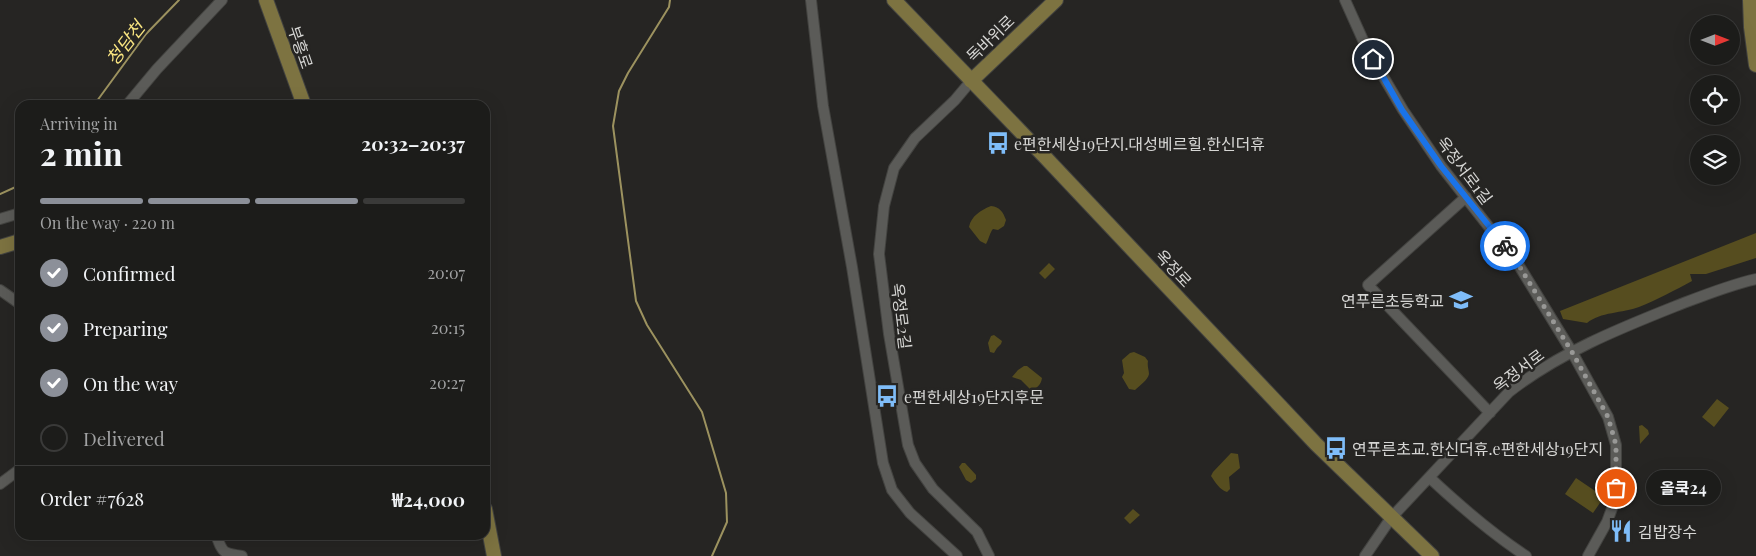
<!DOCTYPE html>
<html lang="en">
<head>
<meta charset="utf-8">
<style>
  :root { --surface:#1c1c1a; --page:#252523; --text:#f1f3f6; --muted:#a0a1a2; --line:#3a3a39; --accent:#8c9099 }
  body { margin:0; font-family:"Playfair Display","Noto Sans KR",serif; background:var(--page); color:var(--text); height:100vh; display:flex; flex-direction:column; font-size:19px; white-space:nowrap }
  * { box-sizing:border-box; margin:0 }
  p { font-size:16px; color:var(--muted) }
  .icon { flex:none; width:28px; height:28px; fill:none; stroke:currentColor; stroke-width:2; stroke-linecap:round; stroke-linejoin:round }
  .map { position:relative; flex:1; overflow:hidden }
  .side { position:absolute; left:15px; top:100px; width:475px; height:440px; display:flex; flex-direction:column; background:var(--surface); border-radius:15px; box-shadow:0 5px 20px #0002,0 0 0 1px var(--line) }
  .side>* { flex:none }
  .needle { width:32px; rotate:90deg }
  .fabs { position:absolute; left:1690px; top:15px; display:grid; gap:10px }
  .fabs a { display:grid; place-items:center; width:50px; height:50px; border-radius:50%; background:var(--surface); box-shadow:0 5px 20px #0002,0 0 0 1px var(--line); font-size:25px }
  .pin { position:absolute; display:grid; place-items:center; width:42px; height:42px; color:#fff; margin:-21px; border:2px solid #fff; border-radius:50%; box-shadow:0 1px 5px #0007 }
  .courier { position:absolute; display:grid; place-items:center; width:50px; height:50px; margin:-25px; border:4px solid #1a73e8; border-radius:50%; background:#fff; color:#222; box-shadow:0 1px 6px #0007 }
  .bubble { position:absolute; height:35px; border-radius:18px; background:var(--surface); box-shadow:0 5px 20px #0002,0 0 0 1px var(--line); font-size:16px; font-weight:700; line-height:35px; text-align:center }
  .headline em { font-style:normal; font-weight:700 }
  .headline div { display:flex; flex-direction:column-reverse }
  .headline { display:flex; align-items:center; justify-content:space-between; height:85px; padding:0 25px }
  h1 { font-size:32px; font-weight:700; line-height:38px }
  .bar { display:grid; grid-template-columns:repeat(4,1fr); gap:8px 5px; align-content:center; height:60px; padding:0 25px }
  .bar i { height:6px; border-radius:4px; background:var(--line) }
  .bar .on { background:var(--accent) }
  .bar p { grid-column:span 4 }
  .line { display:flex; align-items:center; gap:12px; padding:0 25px; border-top:1px solid var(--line) }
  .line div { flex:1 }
  ol { padding:0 25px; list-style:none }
  li { display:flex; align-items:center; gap:15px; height:55px }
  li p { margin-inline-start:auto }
  li .icon { padding:5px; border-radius:50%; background:var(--accent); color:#fff; stroke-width:4 }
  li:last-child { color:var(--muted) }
  li i { width:28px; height:28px; border:2px solid var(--line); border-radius:50% }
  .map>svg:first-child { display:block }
</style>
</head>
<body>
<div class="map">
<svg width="1756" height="556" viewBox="0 0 1756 556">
  <rect width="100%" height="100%" fill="#262523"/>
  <path fill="#564d1f" d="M 991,206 C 1000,207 1003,212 1006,220 L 1004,226 L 998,230 L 993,229 C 990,232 989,239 986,244 L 980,241 L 969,227 C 971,216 981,210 991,206 Z
    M 1756,233 L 1756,258 L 1706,274 L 1690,274 L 1692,281 C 1675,290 1657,300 1639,307 C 1623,313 1600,312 1587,323 L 1563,319 L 1560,311 Z
    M 1049,263 L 1055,269 L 1045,279 L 1039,273 Z
    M 994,335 L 1002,341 L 1001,344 L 997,348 L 994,353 L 990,352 L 988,343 L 991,336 Z
    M 1134,352 L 1145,357 L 1148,361 C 1147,366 1149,370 1149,374 C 1148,380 1139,386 1135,390 L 1129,389 L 1122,377 L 1124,373 L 1122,360 L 1130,353 Z
    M 1024,366 L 1027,366 L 1042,378 C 1041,384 1038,388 1031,390 L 1021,380 L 1012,377 L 1018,370 Z
    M 1717,399 L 1729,408 L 1714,427 L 1702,417 Z
    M 1642,425 L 1648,430 L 1649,434 L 1640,444 L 1639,426 Z
    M 1231,453 L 1238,454 L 1240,468 L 1229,477 L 1230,489 L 1227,492 C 1220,490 1215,482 1211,476 L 1213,472 Z
    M 962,463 L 965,463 L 976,475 L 976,479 L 971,483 L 966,480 L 959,467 Z
    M 1576,478 L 1604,497 L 1593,513 L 1565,494 Z
    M 1133,509 L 1140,515 L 1130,524 L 1124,518 Z"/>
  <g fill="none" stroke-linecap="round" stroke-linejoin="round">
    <path stroke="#9c925f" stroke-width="2" d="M 670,0 L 669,7 L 628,73 L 619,91 L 613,126 L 636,301 L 647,325 L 702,412 L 726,493 L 727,522 L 712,556
      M 94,105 L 146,34 L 179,0
      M 0,194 L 20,185"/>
    <defs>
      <path id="minor" d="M 811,0 L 823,106 L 852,267 L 883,463 L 892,490 L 910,513 L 957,556
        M 1345,0 L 1367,49 L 1403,110 L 1441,166 L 1518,264 L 1572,352 L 1608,417 L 1616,445 L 1616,488 L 1614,503 L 1607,522 L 1588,556
        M 971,81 L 955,100 L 915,138 L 894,168 L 884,206 L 879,254 L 889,334 L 908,445 L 915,463 L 933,489 L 977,532 L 989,556
        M 127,105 L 157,69 L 222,0
        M 1466,197 L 1368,285 L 1490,413
        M 0,219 L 20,213
        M 0,290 L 20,304
        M 1430,478 C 1460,506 1491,533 1526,556
        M 0,484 L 20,469
        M 216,535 C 223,553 222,553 242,556
        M 1365,556 L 1391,518 L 1509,392 C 1559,353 1618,329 1676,306 C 1702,296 1729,285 1756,279"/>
      <path id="major" d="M 266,0 L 304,105
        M 894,0 L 1045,157 L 1316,444 L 1432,556
        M 1750,0 L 1751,27 L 1756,65
        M 971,81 L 1056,0
        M 0,247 L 20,241
        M 485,509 L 494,556"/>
    </defs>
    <use href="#minor" stroke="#434340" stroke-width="12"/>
    <use href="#major" stroke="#434340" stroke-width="16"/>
    <use href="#minor" stroke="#5b5b58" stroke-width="10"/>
    <use href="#major" stroke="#7d7341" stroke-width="14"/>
  </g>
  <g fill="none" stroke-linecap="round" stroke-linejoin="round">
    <path stroke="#989896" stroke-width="5" stroke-dasharray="0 9" d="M 1505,246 L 1518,264 L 1572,352 L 1608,417 L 1616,445 L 1616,488"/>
    <path stroke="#1a73e8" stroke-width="6" d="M 1373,59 L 1402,110 L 1441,166 L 1505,246"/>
  </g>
  <defs>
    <symbol id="bus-bare" viewBox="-9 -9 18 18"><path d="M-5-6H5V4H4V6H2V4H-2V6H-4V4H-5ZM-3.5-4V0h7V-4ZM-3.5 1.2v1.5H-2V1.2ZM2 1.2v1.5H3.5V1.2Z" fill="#7fbdf9" stroke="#262523" stroke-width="2.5" paint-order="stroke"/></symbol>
    <symbol id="school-bare" viewBox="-9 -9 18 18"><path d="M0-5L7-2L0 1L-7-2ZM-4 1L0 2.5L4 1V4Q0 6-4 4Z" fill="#7fbdf9" stroke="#262523" stroke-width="2.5" paint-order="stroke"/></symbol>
    <symbol id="restaurant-bare" viewBox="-9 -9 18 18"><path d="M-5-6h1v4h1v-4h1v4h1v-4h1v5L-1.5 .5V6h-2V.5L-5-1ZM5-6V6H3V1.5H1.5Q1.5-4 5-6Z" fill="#7fbdf9" stroke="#262523" stroke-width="2.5" paint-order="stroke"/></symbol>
  </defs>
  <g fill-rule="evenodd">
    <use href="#bus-bare" x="982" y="127" width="32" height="32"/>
    <use href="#school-bare" x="1445" y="284" width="32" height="32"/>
    <use href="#bus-bare" x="871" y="380" width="32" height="32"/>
    <use href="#bus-bare" x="1320" y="432" width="32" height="32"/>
    <use href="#restaurant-bare" x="1605" y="515" width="32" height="32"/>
  </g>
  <g text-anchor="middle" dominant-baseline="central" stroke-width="5" stroke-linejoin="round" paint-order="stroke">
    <g font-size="16" fill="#d6d6d4" stroke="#262523">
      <text transform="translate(990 38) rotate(-44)">독바위로</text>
      <text transform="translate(301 47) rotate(71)">부흥로</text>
      <text transform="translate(1465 170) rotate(53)">옥정서로1길</text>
      <text transform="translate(1174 268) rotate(47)">옥정로</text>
      <text transform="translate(902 316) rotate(83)">옥정로2길</text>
      <text transform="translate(1518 370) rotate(-37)">옥정서로</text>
    </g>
    <g font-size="16" fill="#d6d6d4" stroke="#262523" text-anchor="start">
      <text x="1014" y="143">e편한세상19단지.대성베르힐.한신더휴</text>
      <text x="1444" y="300" text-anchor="end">연푸른초등학교</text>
      <text x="904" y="396">e편한세상19단지후문</text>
      <text x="1352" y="448">연푸른초교.한신더휴.e편한세상19단지</text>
      <text x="1638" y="531">김밥장수</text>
    </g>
    <g font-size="18" font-style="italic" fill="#f9e580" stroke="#262523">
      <text transform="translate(125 43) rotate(-52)">청담천</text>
    </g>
  </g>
</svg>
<div class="fabs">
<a><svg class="needle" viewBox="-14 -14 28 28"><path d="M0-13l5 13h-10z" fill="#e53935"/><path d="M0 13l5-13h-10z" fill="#a0a1a2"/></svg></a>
<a><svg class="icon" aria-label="locate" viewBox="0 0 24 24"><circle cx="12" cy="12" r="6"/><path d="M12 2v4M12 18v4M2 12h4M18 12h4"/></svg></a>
<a><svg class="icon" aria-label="layers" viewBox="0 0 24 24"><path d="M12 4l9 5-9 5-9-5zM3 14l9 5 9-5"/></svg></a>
</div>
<div class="pin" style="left:1616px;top:488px;background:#ea580c"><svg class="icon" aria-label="bag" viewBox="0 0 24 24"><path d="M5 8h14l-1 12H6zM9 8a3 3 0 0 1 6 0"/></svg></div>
<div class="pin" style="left:1373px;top:59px;background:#1f2937"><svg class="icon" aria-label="home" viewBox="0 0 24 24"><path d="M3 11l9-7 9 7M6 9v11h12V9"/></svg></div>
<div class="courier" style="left:1505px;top:246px"><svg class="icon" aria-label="bike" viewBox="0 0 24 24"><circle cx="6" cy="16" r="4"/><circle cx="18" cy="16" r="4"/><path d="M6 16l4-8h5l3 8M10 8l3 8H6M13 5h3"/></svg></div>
<div class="bubble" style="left:1646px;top:470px;width:75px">올쿡24</div>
<section class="side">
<div class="headline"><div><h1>2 min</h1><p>Arriving in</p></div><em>20:32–20:37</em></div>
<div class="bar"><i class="on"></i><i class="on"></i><i class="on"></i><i></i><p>On the way · 220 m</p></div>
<ol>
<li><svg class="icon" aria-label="check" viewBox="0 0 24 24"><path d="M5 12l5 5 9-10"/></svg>Confirmed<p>20:07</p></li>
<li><svg class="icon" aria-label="check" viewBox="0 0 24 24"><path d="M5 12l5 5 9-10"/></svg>Preparing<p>20:15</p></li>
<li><svg class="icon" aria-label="check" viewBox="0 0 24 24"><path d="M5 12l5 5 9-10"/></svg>On the way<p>20:27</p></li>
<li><i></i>Delivered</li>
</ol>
<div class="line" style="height:65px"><div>Order #7628</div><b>₩24,000</b></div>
</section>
</div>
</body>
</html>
